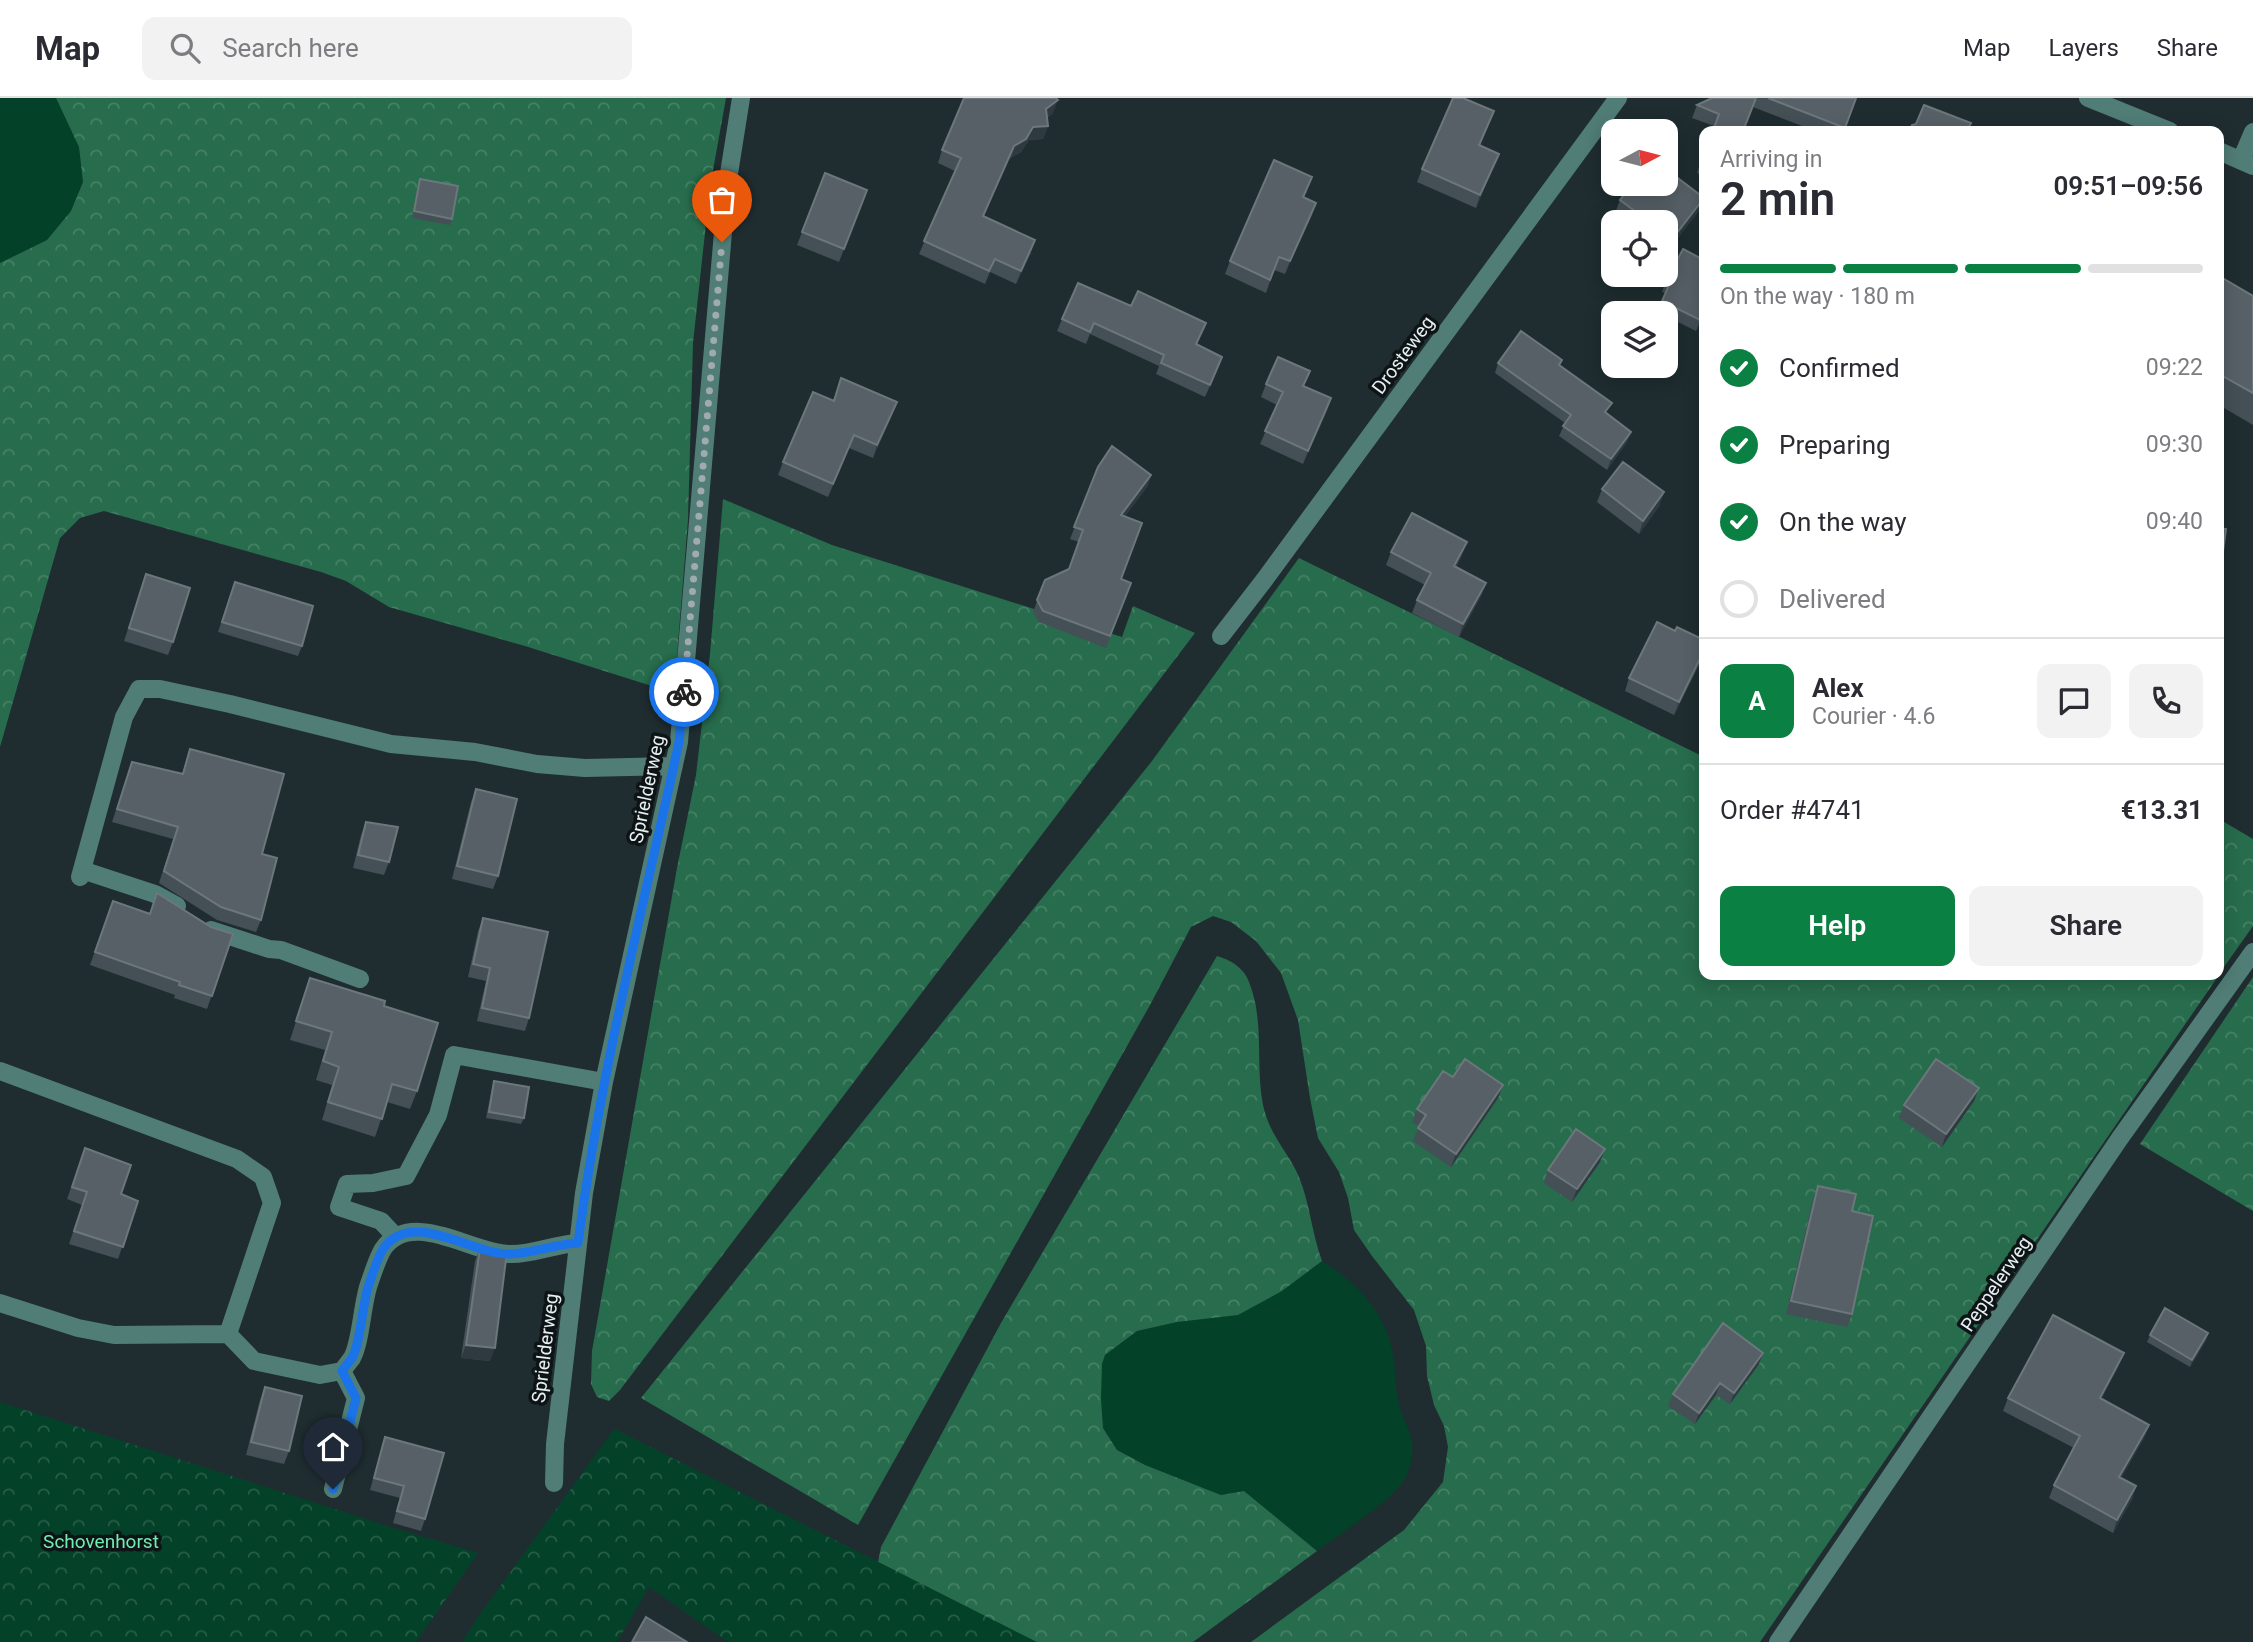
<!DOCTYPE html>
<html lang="en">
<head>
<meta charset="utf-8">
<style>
  :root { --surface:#fff; --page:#f2f2f3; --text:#2b2b33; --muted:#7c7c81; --line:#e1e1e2; --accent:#0b8043 }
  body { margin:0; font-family:Roboto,sans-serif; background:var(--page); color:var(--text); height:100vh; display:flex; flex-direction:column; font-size:26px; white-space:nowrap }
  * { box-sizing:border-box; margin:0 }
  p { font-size:23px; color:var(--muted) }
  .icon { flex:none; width:38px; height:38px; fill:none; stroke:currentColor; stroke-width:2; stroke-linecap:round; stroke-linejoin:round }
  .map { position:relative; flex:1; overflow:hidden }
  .details { position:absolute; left:1699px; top:28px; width:525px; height:854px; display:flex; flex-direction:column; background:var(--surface); border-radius:14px; box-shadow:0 4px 18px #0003 }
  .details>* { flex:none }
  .needle { width:46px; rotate:83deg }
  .tools { position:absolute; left:1601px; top:21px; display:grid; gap:14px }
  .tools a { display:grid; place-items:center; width:77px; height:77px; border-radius:14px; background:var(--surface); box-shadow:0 4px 18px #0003; font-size:35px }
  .pin { position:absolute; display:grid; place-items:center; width:60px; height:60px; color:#fff; margin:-72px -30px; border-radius:50% 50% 50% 0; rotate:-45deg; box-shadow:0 0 7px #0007 }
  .pin .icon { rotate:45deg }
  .courier { position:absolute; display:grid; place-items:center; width:70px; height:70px; margin:-35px; border:5px solid #1a73e8; border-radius:50%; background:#fff; color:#222; box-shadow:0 2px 9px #0007 }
  .overview em { font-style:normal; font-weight:600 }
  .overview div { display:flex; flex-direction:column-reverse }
  .overview { display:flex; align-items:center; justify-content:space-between; height:119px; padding:0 21px }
  h1 { font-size:46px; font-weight:600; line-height:52px }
  .bar { display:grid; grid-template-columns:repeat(4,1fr); gap:10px 7px; align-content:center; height:84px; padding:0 21px }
  .bar i { height:9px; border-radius:5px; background:var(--line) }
  .bar .selected { background:var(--accent) }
  .bar p { grid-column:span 4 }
  .line { display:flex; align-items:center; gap:18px; padding:0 21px; border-top:2px solid var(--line) }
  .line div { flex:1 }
  .round { display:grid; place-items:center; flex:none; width:74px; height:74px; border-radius:14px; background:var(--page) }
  ol { padding:0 21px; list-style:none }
  li { display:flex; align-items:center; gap:21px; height:77px }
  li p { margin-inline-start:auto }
  li .icon { padding:7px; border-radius:50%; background:var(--accent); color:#fff; stroke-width:4 }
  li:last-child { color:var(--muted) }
  li i { width:38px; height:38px; border:4px solid var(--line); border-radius:50% }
  .primary-button { display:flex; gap:14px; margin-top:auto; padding:14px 21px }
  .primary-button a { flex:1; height:80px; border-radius:14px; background:var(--accent); color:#fff; font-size:28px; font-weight:600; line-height:80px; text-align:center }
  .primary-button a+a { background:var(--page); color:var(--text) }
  header { display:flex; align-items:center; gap:42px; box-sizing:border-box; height:98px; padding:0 35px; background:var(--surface); border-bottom:2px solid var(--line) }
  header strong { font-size:33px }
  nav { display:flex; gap:38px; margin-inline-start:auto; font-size:24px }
  .search { width:490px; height:63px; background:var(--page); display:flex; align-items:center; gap:18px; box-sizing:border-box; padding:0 24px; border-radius:14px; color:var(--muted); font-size:26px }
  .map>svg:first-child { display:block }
</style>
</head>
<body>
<header>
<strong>Map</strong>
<div class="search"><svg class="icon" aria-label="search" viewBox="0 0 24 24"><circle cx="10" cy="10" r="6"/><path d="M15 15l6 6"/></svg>Search here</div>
<nav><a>Map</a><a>Layers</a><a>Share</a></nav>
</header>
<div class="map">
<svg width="2253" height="1544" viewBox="0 0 2253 1544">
  <defs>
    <pattern id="forest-crowns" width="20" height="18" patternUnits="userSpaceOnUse" patternTransform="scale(1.75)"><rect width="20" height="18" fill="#276c4c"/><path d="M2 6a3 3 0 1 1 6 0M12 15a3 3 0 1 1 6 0" fill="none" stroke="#468166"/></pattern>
    <pattern id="park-crowns" width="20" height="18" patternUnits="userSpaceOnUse" patternTransform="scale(1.75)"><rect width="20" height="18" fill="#034129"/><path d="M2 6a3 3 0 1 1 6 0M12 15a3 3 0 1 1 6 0" fill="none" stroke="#285d48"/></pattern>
  </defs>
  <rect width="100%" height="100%" fill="#1f2d30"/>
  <path fill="#034129" d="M 0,0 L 56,0 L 79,49 L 83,84 L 71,113 L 47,142 L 0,165 Z
    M 1322,1163 C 1359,1186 1389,1218 1394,1263 C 1396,1278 1395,1292 1399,1306 C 1401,1316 1407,1325 1410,1336 C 1415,1352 1412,1368 1404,1382 C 1393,1402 1338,1437 1317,1453 L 1244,1393 L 1221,1397 L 1145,1367 L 1117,1352 L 1103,1330 L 1101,1301 L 1102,1266 L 1105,1257 L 1137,1233 L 1177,1224 L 1282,1193 Z"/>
  <path fill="url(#forest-crowns)" d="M 56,0 L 726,0 L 710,89 L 693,245 L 688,422 L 674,595 L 525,548 L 389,509 L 346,483 L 321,474 L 104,413 L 80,420 L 60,440 L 0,649 L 0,165 L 47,142 L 71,113 L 83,84 L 79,49 Z
    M 723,401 L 832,447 L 1122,539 L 1133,508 L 1195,535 L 620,1292 L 609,1303 L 597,1299 L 591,1286 L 592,1253 L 677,770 L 696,677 L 710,556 Z
    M 1299,460 L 1704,659 L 1704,877 L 2219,877 L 1760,1544 L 1251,1544 L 1404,1432 L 1443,1384 L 1448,1349 L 1444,1328 L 1434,1307 L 1427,1278 L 1426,1248 L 1414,1212 L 1372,1158 L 1354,1132 L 1348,1100 L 1339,1074 L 1318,1040 L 1310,1000 L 1298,922 L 1281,875 L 1256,843 L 1231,824 L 1213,818 L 1191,829 L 1150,907 L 858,1427 L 641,1300 L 1152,663 Z
    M 2219,721 L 2253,741 L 2253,828 L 2219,876 Z
    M 1217,858 C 1231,862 1244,870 1249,884 C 1265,924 1255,966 1263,1007 C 1270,1039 1288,1053 1299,1079 C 1310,1106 1312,1136 1322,1163 L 1282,1193 L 1238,1217 L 1177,1224 L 1137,1233 L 1105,1257 L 1102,1266 L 1101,1301 L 1103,1330 L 1117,1352 L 1145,1367 L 1221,1397 L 1244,1393 L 1317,1453 L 1193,1544 L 923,1544 L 875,1480 L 881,1449 L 1001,1225 Z
    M 2253,879 L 2253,1113 L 2140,1046 Z"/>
  <path fill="url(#park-crowns)" d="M 0,1304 L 394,1430 L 478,1455 L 416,1544 L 0,1544 Z
    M 615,1330 L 615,1331 L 1037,1544 L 728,1544 L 649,1489 L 617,1544 L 462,1544 L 480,1516 Z"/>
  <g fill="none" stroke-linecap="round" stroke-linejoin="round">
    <path stroke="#517d77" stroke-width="18" d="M 2088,0 L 2170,33
      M 2219,53 L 2253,68
      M 2241,62 L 2253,34
      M 1221,538 L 1265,481 L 1618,0
      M 82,772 L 155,796 L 177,808
      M 80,779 L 124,619 L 139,591 L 160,591 L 230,606 L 391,646 L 475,654 L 537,666 L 585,670 L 674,668
      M 211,832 L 269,851 L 281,852 L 360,881
      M 0,973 L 237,1061 L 263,1079 L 272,1105 L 228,1236
      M 396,1139 L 381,1123 L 339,1109 L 347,1086 L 373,1085 L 406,1078 L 438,1017 L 454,957 L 604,984
      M 0,1205 L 78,1230 L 114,1237 L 228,1236 L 254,1263 L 320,1277 L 342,1273 C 345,1269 349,1264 352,1260 C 361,1244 362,1206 369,1186 C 373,1175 377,1161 383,1151 C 411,1110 471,1155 509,1156 C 533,1157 554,1146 578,1145
      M 554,1385 L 555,1346 L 584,1095 L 604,984 L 679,644 L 727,88 L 741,0
      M 333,1391 L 356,1300 L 342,1273
      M 1778,1544 L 2120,1040 L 2253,854"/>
  </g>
  <path fill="#444f56" d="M 1712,0 L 1857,0 L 1844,33 L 1815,33 L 1753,9 L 1714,28 L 1692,20 L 1697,7 Z
    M 1494,13 L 1480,48 L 1499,56 L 1476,110 L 1417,84 L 1422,71 Z
    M 1053,15 L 1047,20 L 1048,28 L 1043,41 L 1029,42 L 1021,54 L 1009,61 L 983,118 L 1031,155 L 1016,186 L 990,174 L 985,186 L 919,156 L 955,73 L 938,65 L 942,52 Z
    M 1704,55 L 1704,78 L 1697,75 Z
    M 825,75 L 867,92 L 839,164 L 797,147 Z
    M 420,81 L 452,121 L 450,127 L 412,120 L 418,88 Z
    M 1308,92 L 1304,99 L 1316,105 L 1285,176 L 1274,172 L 1266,195 L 1225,176 L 1230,163 Z
    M 1704,100 L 1699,113 L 1666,124 L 1628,124 L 1615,115 L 1620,102 Z
    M 1704,162 L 1704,218 L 1696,233 L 1666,218 L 1666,215 L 1661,215 L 1658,214 L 1665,195 L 1662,194 L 1666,183 Z
    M 2219,178 L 2253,198 L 2253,327 L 2219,307 Z
    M 1131,208 L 1206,225 L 1197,247 L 1218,270 L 1205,299 L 1156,276 L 1159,268 L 1090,236 L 1086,246 L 1057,233 L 1062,221 Z
    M 1562,262 L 1560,268 L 1607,316 L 1631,334 L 1627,344 L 1607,372 L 1559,338 L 1565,325 L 1495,275 L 1498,265 Z
    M 841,280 L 892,317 L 873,360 L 849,350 L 828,399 L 778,377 L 783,364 L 833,303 Z
    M 1266,286 L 1305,288 L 1331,300 L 1303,366 L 1260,346 L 1277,307 L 1261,299 Z
    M 1098,369 L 1151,377 L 1147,389 L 1125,418 L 1121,481 L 1131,485 L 1106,550 L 1039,524 L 1033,514 L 1045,482 L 1069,471 L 1079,444 L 1070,441 Z
    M 1602,391 L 1660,407 L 1639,436 L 1597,404 Z
    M 1391,454 L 1462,457 L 1456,469 L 1486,485 L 1481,498 L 1459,539 L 1412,515 L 1417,502 L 1425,487 L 1386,467 Z
    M 146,476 L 173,544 L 168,557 L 124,543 Z
    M 231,494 L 302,548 L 298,558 L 218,534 Z
    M 1704,552 L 1704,557 L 1674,617 L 1625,593 L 1629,580 Z
    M 190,651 L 262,756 L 261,822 L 256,834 L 217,822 L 159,785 L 173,741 L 112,724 L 132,664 L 182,676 Z
    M 476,691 L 498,778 L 493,791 L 452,781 L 471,704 Z
    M 366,724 L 389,764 L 384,777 L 353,770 L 361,737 Z
    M 157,795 L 211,829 L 233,836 L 207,911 L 174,900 L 175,897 L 90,867 L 113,803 L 150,816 Z
    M 483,820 L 529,920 L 525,933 L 477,923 L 486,883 L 468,879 L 478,833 Z
    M 310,880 L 384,908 L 417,993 L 410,1011 L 387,1004 L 375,1039 L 322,1022 L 332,987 L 316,982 L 325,952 L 290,942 Z
    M 1453,979 L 1503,987 L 1498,1000 L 1451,1069 L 1413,1043 L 1419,1028 L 1412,1024 L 1417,1011 Z
    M 494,983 L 524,1020 L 521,1026 L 486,1020 L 492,990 Z
    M 1974,1003 L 1942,1049 L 1899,1020 L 1904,1007 Z
    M 85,1050 L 121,1096 L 138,1103 L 118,1161 L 69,1146 L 82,1107 L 67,1101 Z
    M 1600,1064 L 1572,1104 L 1544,1085 L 1548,1072 Z
    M 1818,1088 L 1852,1113 L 1852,1216 L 1847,1229 L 1786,1216 L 1813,1101 Z
    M 480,1150 L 490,1263 L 461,1260 L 475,1163 Z
    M 2208,1235 L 2206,1242 L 2190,1269 L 2147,1244 L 2150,1237 Z
    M 1759,1266 L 1730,1306 L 1716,1297 L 1695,1326 L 1668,1308 L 1673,1296 Z
    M 2119,1267 L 2101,1301 L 2149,1327 L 2144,1340 L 2121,1380 L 2136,1388 L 2132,1401 L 2113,1435 L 2049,1400 L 2054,1387 L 2074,1350 L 2003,1313 L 2008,1300 Z
    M 265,1289 L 289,1353 L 284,1366 L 246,1357 L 260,1302 Z
    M 385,1339 L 425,1421 L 421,1433 L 393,1425 L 400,1400 L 370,1392 L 381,1351 Z"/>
  <path fill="#2e3a40" d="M 1058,2 L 1053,15 L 1041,24 L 1046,11 Z
    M 1048,28 L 1043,41 L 1029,42 L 1021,54 L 1009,61 L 978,131 L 1014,48 L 1033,29 Z
    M 1499,56 L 1494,69 L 1476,110 L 1480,97 Z
    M 1704,100 L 1699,113 L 1666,156 L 1666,149 Z
    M 1316,105 L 1312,118 L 1285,176 L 1290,163 Z
    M 1035,142 L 1031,155 L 1016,186 L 1021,173 Z
    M 1704,214 L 1704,218 L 1696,233 L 1700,222 Z
    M 1331,300 L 1327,313 L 1303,366 L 1308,353 Z
    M 897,304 L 892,317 L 873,360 L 877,347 Z
    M 1631,334 L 1627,344 L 1607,372 L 1611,361 Z
    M 1151,377 L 1147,389 L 1117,429 L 1121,417 Z
    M 1664,394 L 1660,407 L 1639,436 L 1643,423 Z
    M 1467,444 L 1462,457 L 1449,481 L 1454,468 Z
    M 1486,485 L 1481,498 L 1459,539 L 1463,526 Z
    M 1704,552 L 1704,555 L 1674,617 L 1679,604 Z
    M 1503,987 L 1498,1000 L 1451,1069 L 1456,1056 Z
    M 1979,990 L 1974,1003 L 1942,1049 L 1946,1036 Z
    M 1605,1051 L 1600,1064 L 1572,1104 L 1577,1091 Z
    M 2208,1235 L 2206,1242 L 2190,1269 L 2192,1262 Z
    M 466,1247 L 495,1250 L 490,1263 L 461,1260 Z
    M 1763,1255 L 1759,1266 L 1730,1306 L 1734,1295 Z
    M 2124,1255 L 2119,1267 L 2095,1313 L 2100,1300 Z
    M 1720,1285 L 1716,1297 L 1695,1326 L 1699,1315 Z
    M 2149,1327 L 2144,1340 L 2114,1392 L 2119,1379 Z
    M 2136,1388 L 2132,1401 L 2113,1435 L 2117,1422 Z"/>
  <path fill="#566066" stroke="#6c777c" stroke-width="2" d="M 964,0 L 1056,0 L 1058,2 L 1046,11 L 1048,28 L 1033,29 L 1026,41 L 1014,48 L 983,118 L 1035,142 L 1021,173 L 995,161 L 989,173 L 924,143 L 961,60 L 942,52 Z
    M 1453,0 L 1463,0 L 1494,13 L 1479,47 L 1499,56 L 1480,97 L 1422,71 Z
    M 1712,0 L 1756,0 L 1743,33 L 1713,33 L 1719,16 L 1697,7 Z
    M 1768,0 L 1856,0 L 1845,30 Z
    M 1924,7 L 1971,25 L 1967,33 L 1909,33 L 1912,27 L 1916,26 Z
    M 1274,62 L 1312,79 L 1303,99 L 1316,105 L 1290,163 L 1279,159 L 1270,182 L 1230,163 Z
    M 1666,71 L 1704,100 L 1666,149 L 1666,124 L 1635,124 L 1640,117 L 1620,102 L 1632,86 L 1666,86 Z
    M 825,75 L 867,92 L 844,151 L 802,134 Z
    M 420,81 L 458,88 L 452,121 L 414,113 Z
    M 1683,151 L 1704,162 L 1704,214 L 1700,222 L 1662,203 L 1670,185 L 1666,183 Z
    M 2219,178 L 2253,198 L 2253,295 L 2219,276 Z
    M 1078,185 L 1131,208 L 1138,193 L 1206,225 L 1196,246 L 1222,259 L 1210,287 L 1161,265 L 1164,257 L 1094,225 L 1090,234 L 1062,221 Z
    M 1521,233 L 1562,262 L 1559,267 L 1612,305 L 1605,314 L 1631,334 L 1611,361 L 1563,328 L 1571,317 L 1498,265 Z
    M 1278,259 L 1310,273 L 1303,288 L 1331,300 L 1308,353 L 1265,333 L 1283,294 L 1266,286 Z
    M 841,280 L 897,304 L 877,347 L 854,337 L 833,386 L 783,364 L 813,294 L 834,303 Z
    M 1112,348 L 1151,377 L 1121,417 L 1142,425 L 1121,481 L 1131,485 L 1110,538 L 1043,513 L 1037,502 L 1045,482 L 1069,471 L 1083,432 L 1074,429 L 1098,369 Z
    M 1623,364 L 1664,394 L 1643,423 L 1602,391 Z
    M 1412,415 L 1467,444 L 1454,468 L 1486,485 L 1463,526 L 1417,502 L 1431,475 L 1391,454 Z
    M 2219,430 L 2226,431 L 2219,483 Z
    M 146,476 L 190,490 L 173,544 L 129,530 Z
    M 235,484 L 313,508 L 302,548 L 222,524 Z
    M 1657,524 L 1675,533 L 1677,529 L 1704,542 L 1704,552 L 1679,604 L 1629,580 Z
    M 190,651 L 284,676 L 262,756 L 277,760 L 261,822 L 221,809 L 164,773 L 178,729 L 117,711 L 132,664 L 183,676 Z
    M 476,691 L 517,701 L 498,778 L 457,768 Z
    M 366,724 L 398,729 L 389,764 L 358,757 Z
    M 157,795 L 211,829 L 233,836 L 212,898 L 179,887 L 180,884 L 95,854 L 113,803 L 150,816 Z
    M 483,820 L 548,834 L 529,920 L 482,910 L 490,870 L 473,866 Z
    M 310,880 L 385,903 L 384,908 L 438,925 L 417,993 L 392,986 L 382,1021 L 328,1004 L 339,969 L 323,963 L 332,934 L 296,923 Z
    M 1465,961 L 1503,987 L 1456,1056 L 1418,1030 L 1426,1017 L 1417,1011 L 1443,973 L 1453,979 Z
    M 1936,961 L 1979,990 L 1946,1036 L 1904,1007 Z
    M 494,983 L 529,989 L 524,1020 L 489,1014 Z
    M 1576,1031 L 1605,1051 L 1577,1091 L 1548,1072 Z
    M 85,1050 L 131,1067 L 121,1096 L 138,1103 L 123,1149 L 74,1133 L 87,1094 L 72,1089 Z
    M 1818,1088 L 1856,1096 L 1852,1113 L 1873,1118 L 1852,1216 L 1791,1203 Z
    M 480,1150 L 507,1153 L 495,1250 L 466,1247 Z
    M 2165,1210 L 2208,1235 L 2192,1262 L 2150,1237 Z
    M 2053,1217 L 2124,1255 L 2100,1300 L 2149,1327 L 2119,1379 L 2136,1388 L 2117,1422 L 2054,1387 L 2080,1338 L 2008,1300 Z
    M 1723,1225 L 1763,1255 L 1734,1295 L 1720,1285 L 1699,1315 L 1673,1296 Z
    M 265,1289 L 302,1298 L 289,1353 L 251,1344 Z
    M 385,1339 L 444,1355 L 425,1421 L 397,1413 L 404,1388 L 374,1380 Z
    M 646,1519 L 687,1544 L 632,1544 Z"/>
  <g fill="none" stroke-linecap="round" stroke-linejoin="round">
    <path stroke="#a0abad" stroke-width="7" stroke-dasharray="0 12.6" d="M 684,594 L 722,144"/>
    <path stroke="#1a73e8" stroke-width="9" d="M 333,1391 L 356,1300 L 342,1273 C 345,1269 349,1264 352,1260 C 361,1244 362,1206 369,1186 C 373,1175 377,1161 383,1151 C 411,1110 471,1156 509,1156 C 533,1156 554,1146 578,1145 C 600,976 643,810 679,644 L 684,594"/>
  </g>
  <g text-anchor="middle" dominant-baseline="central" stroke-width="7" stroke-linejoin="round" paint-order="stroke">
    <g font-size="19" fill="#e6eff1" stroke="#0e1416">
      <text transform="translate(1403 257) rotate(-54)">Drosteweg</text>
      <text transform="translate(647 691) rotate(-78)">Sprielderweg</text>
      <text transform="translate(1996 1186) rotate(-56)">Peppelerweg</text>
      <text transform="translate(545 1250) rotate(-83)">Sprielderweg</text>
    </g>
    <g font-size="19" fill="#73ecb1" stroke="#0e1416">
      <text x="101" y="1443">Schovenhorst</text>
    </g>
  </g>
</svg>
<div class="tools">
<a><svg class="needle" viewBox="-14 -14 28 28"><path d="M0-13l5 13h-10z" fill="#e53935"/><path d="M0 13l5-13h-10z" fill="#7c7c81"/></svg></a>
<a><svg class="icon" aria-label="locate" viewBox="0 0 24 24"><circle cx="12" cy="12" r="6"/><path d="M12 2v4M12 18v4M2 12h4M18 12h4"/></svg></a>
<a><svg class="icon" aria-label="layers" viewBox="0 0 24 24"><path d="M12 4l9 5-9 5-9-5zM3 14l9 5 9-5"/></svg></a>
</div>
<div class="pin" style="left:722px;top:144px;background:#ea580c"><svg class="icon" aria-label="bag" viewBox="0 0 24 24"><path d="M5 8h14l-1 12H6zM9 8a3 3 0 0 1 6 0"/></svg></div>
<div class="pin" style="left:333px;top:1391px;background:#1f2937"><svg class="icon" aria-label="home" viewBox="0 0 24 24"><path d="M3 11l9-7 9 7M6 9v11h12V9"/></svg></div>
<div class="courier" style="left:684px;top:594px"><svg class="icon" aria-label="bike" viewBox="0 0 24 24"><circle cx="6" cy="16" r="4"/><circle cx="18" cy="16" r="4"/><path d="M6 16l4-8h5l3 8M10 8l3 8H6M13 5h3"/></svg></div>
<section class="details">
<div class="overview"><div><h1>2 min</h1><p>Arriving in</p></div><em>09:51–09:56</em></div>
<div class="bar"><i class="selected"></i><i class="selected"></i><i class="selected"></i><i></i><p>On the way · 180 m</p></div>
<ol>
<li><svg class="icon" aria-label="check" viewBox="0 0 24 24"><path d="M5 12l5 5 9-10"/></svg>Confirmed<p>09:22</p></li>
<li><svg class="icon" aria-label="check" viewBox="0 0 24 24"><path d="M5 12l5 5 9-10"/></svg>Preparing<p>09:30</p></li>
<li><svg class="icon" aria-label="check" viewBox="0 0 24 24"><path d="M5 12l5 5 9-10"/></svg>On the way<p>09:40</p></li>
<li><i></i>Delivered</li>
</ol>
<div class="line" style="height:126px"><b class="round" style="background:var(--accent);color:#fff">A</b><div><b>Alex</b><p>Courier · 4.6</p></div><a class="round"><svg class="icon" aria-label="chat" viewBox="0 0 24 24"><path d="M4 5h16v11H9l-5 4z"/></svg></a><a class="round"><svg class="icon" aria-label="phone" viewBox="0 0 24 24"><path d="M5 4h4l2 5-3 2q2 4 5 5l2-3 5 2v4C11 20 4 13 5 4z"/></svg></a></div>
<div class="line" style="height:91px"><div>Order #4741</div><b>€13.31</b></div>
<div class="primary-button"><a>Help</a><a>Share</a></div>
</section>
</div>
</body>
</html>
